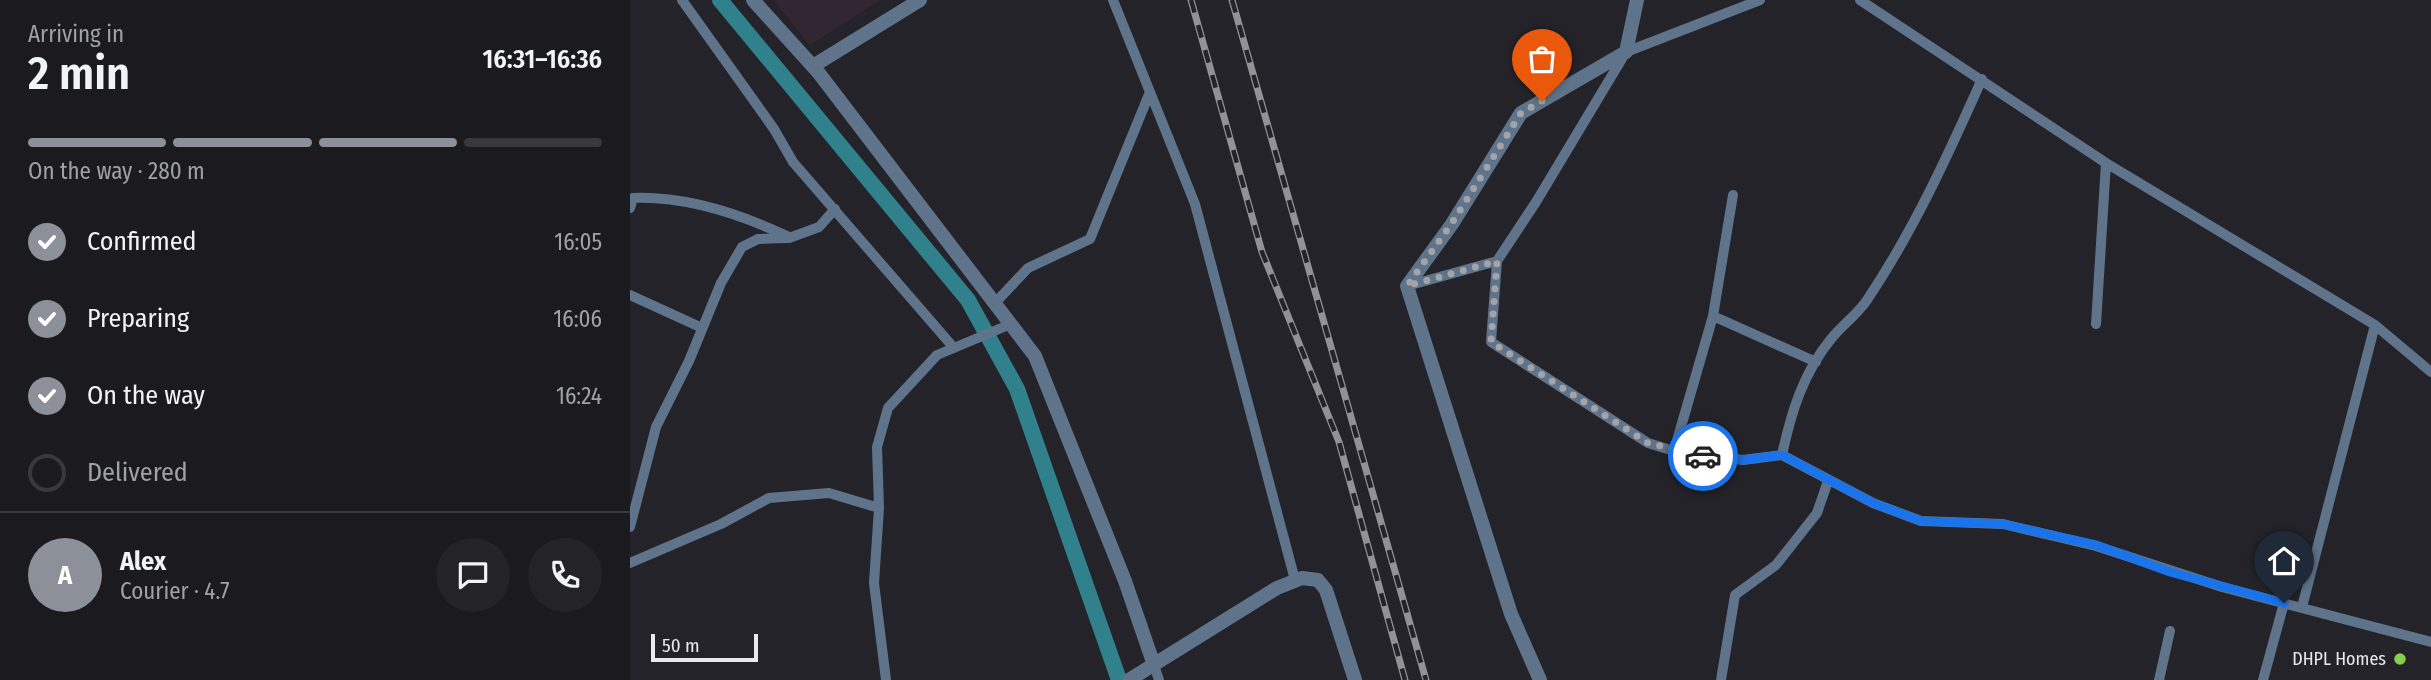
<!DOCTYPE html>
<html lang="en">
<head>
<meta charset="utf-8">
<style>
  :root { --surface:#1a1a1f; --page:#232328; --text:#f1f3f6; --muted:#9fa1a4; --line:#38383d; --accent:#8c9099 }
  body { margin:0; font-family:"Fira Sans Condensed",sans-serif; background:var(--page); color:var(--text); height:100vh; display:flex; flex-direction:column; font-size:26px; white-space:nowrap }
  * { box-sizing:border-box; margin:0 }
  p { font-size:23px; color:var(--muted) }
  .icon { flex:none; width:38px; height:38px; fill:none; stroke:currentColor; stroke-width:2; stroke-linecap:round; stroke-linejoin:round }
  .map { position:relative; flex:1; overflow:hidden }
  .side { display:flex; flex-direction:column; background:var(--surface); width:630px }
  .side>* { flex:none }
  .scale { position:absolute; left:21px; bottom:18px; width:107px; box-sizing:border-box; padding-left:7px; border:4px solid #e8e8ed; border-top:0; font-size:19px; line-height:24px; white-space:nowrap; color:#e8e8ed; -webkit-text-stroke:5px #232329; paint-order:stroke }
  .pin { position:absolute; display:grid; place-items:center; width:60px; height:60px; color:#fff; margin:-72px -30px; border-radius:50% 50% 50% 0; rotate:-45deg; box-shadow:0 0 7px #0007 }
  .pin .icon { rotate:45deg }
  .courier { position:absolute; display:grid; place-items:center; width:70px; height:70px; margin:-35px; border:5px solid #1a73e8; border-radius:50%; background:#fff; color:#222; box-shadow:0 2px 9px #0007 }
  .head em { font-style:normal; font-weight:600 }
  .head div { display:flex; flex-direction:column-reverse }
  .head { display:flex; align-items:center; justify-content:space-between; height:119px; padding:0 28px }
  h1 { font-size:46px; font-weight:600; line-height:52px }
  .bar { display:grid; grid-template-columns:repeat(4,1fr); gap:10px 7px; align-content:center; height:84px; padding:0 28px }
  .bar i { height:9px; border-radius:5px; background:var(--line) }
  .bar .current { background:var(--accent) }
  .bar p { grid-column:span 4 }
  .line { display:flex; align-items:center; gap:18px; padding:0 28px; border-top:2px solid var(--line) }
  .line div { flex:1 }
  .round { display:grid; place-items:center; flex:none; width:74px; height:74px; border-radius:37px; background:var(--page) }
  ol { padding:0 28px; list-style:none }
  li { display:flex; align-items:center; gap:21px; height:77px }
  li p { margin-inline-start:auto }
  li .icon { padding:7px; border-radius:50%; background:var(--accent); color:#fff; stroke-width:4 }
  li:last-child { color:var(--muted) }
  li i { width:38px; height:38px; border:4px solid var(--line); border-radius:50% }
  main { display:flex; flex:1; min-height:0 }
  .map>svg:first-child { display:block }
</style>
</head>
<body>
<main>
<section class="side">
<div class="head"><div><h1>2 min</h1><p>Arriving in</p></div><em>16:31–16:36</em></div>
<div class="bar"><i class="current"></i><i class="current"></i><i class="current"></i><i></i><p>On the way · 280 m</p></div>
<ol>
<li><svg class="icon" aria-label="check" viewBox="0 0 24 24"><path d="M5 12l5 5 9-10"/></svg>Confirmed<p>16:05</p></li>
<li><svg class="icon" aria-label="check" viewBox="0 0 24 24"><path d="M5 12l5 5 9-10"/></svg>Preparing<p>16:06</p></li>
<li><svg class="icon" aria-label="check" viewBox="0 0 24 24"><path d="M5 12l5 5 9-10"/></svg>On the way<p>16:24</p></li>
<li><i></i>Delivered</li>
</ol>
<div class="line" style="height:126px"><b class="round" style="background:var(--accent);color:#fff">A</b><div><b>Alex</b><p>Courier · 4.7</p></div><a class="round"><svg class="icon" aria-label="chat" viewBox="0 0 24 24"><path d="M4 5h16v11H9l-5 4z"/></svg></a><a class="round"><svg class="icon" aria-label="phone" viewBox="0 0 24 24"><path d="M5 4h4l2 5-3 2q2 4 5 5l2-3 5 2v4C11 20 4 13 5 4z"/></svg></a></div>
</section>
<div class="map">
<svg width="1801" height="680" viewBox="0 0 1801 680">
  <rect width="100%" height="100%" fill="#232329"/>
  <path fill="#332633" d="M 144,0 L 250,0 L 180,45 Z"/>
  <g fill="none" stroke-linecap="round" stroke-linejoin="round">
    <path stroke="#31818c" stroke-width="16" d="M 90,0 L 338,300 L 387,389 L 489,680"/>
    <path stroke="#5f748b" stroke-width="10" d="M 52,0 L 144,129 L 163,162 L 324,348
      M 483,0 L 565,204 L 665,580
      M 1230,0 L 1476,163 L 1745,325 L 1801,372
      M 1103,195 L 1083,316 L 1186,362
      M 0,208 L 3,198 C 55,196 110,214 157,236
      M 867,261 L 906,202 L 996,52 L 1130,0
      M 777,286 L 867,261 L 861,342 L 1018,443 L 1044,451 L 1113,460 L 1152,455 L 1243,503 L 1291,521 L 1373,524 L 1466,546 L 1592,587 L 1801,642
      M 0,295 L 70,327
      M 365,303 L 398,268 L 460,239 L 520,92
      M 1466,324 L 1476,163
      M 1044,451 L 1083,316
      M 1152,455 C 1161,413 1173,373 1201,339 C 1212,325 1227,315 1237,300 C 1284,230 1318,155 1352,79
      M 0,527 L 26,427 L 59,361 L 91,283 L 112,247 L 128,239 L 159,238 L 189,227 L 205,209
      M 0,563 L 91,524 L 139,498 L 199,493 L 249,508
      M 1672,607 L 1745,325
      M 524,665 L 529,680
      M 256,680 L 244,583 L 249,508 L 247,447 L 258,408 L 307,355 L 381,324
      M 1091,680 L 1105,595 L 1146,565 L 1187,513 L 1198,481
      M 1529,680 L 1540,631
      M 1633,680 L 1654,603"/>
    <path stroke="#5f748b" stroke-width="14" d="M 123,0 L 188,72 L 405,356 L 495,581 L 524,665
      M 183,66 L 290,0
      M 499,680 L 647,588 L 672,578 L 688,580 L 696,590 L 725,680
      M 910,680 L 881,614 L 777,286 L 822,224 L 891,113 L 996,52 L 1007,0"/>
    <defs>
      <path id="rail" d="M 561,0 L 632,252 L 709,442 L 775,680
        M 602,0 L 796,680"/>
    </defs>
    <use href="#rail" stroke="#919196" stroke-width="7"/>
    <use href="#rail" stroke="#232329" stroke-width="4.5" stroke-dasharray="13" stroke-linecap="butt"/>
  </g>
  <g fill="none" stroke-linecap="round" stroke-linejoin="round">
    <path stroke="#a3a3a8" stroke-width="7" stroke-dasharray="0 12.6" d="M 912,101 L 891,113 L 822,223 L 777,286 L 867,261 L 861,342 L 1018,443 L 1073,456"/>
    <path stroke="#1a73e8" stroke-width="9" d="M 1073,456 L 1113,460 L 1152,455 L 1243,503 L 1291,521 L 1373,524 L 1466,545 L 1540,572 L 1654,603"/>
  </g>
  <circle fill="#87cf4a" stroke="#232329" stroke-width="2.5" cx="1770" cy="659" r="7"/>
  <g text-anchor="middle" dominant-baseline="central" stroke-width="7" stroke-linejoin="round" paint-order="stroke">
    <g font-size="18" fill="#e8e8ed" stroke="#232329" text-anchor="end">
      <text x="1756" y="659">DHPL Homes</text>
    </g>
  </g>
</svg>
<div class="scale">50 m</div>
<div class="pin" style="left:912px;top:101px;background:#ea580c"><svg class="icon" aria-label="bag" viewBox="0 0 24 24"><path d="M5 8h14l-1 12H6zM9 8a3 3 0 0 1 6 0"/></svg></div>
<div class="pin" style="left:1654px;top:603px;background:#1f2937"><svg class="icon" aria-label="home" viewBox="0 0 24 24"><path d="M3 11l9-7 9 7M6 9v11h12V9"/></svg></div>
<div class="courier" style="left:1073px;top:456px"><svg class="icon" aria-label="car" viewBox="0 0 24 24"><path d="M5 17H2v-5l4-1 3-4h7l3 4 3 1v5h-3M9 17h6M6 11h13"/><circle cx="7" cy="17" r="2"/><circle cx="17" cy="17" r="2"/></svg></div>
</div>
</main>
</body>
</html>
